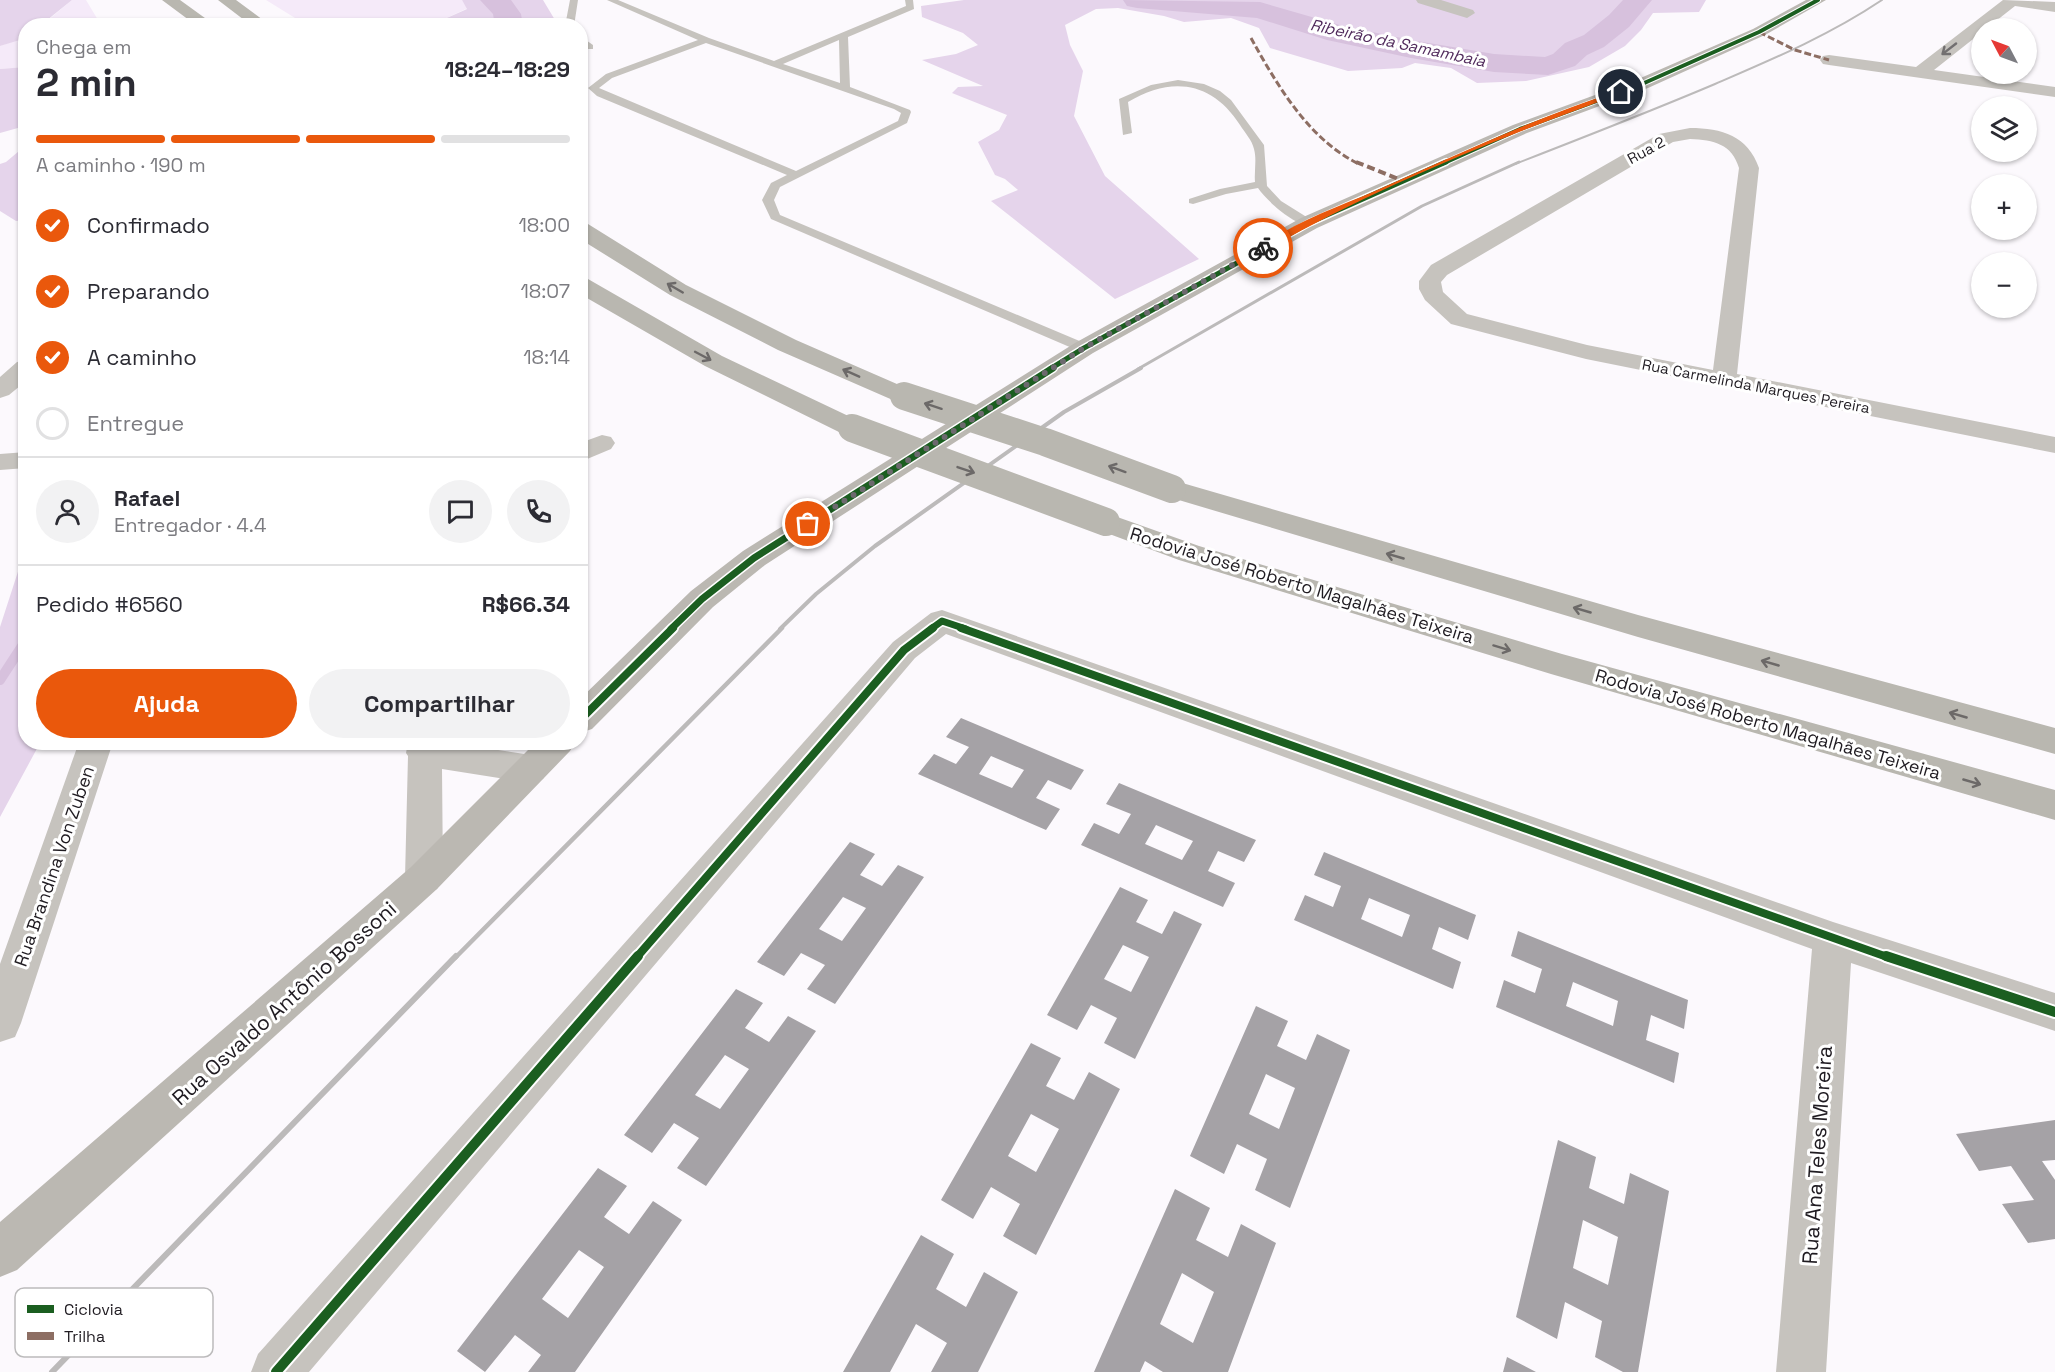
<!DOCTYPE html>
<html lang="pt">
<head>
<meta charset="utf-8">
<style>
  :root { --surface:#fff; --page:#f2f2f3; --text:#2b2b33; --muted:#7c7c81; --line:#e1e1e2; --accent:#ea580c }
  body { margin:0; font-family:"Space Grotesk",sans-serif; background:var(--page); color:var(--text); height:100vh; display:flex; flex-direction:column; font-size:22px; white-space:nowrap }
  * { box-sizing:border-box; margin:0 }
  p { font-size:20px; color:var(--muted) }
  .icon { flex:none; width:33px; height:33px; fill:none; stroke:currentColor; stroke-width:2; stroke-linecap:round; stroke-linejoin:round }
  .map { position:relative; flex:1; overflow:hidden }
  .details { position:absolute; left:18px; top:18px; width:570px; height:732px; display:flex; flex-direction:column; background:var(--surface); border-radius:24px; box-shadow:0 2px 4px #0004 }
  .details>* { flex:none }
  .needle { width:39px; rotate:311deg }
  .fabs { position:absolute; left:1971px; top:18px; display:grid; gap:12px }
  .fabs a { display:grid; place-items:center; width:66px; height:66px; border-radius:50%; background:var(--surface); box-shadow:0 2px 4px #0004; font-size:30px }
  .pin { position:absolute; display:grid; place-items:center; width:51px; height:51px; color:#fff; margin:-26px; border:3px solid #fff; border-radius:50%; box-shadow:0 2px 6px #0007 }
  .courier { position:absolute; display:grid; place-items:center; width:60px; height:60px; margin:-30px; border:4px solid #ea580c; border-radius:50%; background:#fff; color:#222; box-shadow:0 2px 8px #0007 }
  .head em { font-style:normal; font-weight:800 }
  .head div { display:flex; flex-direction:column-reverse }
  .head { display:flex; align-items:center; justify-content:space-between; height:102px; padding:0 18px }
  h1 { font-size:39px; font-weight:800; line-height:45px }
  .bar { display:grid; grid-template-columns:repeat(4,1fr); gap:9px 6px; align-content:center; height:72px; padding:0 18px }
  .bar i { height:8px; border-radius:4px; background:var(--line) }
  .bar .active { background:var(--accent) }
  .bar p { grid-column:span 4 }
  .line { display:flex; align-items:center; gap:15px; padding:0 18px; border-top:2px solid var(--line) }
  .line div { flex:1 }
  .round { display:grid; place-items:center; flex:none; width:63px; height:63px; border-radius:32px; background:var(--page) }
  ol { padding:0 18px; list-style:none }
  li { display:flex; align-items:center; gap:18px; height:66px }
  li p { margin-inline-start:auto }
  li .icon { padding:6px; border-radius:50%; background:var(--accent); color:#fff; stroke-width:4 }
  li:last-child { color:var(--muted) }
  li i { width:33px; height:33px; border:3px solid var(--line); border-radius:50% }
  .button { display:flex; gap:12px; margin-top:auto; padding:12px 18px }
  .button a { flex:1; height:69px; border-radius:36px; background:var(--accent); color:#fff; font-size:24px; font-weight:800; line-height:69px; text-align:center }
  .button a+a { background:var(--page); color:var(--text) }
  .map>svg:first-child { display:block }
</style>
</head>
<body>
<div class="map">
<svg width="2055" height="1372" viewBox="0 0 2055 1372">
  <rect width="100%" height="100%" fill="#fcf9fd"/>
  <path fill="#f5eaf9" d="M 72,0 L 86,0 L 101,25 L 41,26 Z
    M 266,0 L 462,0 L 468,8 L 431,25 L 308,26 Z
    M 25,37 L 25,67 L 0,69 L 0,46 Z"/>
  <path fill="#e5d4eb" d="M 0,0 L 72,0 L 41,25 L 26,26 L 25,37 L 23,39 L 0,46 Z
    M 462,0 L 543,0 L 558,25 L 431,25 L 467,9 Z
    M 964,0 L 1706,0 L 1699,12 L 1653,13 L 1641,30 L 1625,46 L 1589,67 L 1526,81 L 1477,83 L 1451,68 L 1415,63 L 1402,68 L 1348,71 L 1270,48 L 1259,28 L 1231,18 L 1184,22 L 1164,16 L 1118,8 L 1096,9 L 1065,25 L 1070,45 L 1083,71 L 1074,116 L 1105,176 L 1199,259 L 1115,299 L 991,201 L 1018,190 L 1005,179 L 995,175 L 978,142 L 999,130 L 1007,115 L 952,93 L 958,87 L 983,86 L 922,60 L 956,54 L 978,45 L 963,33 L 922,17 L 921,6 Z
    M 25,67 L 25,126 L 0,133 L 0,69 Z
    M 25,146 L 25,220 L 16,221 L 0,211 L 0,164 L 6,162 Z
    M 25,550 L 26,742 L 40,743 L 0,817 L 0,627 Z"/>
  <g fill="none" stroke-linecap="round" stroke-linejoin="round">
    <path stroke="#d7c1dd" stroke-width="10" d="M 0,680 L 26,640"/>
    <path fill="#d7c1dd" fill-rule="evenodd" d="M 480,0 L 511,0 L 521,14 L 523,26 L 495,26 L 493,14 Z
      M 1123,0 L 1260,2 L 1343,26 L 1411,40 L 1494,54 L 1545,57 L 1553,54 L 1565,43 L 1584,35 L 1609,15 L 1623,0 L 1652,0 L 1629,27 L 1604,47 L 1587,55 L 1575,66 L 1548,75 L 1494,72 L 1411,58 L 1327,40 L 1257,18 L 1137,8 L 1127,6 Z"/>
  </g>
  <path fill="#a5a2a6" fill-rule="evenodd" d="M 961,718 L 1084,770 L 1071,790 L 1048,780 L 1036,798 L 1060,809 L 1046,830 L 918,774 L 934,754 L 956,764 L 969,747 L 946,737 ZM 991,756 L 1024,770 L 1012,788 L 979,774 Z
    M 1119,783 L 1256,840 L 1244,862 L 1218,851 L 1208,871 L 1235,883 L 1223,907 L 1081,845 L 1094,823 L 1119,834 L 1131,814 L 1106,804 ZM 1156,825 L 1193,841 L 1182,860 L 1145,844 Z
    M 850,842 L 875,854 L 860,875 L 882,886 L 898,865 L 924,877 L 835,1004 L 807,989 L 825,965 L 801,953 L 784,976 L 757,962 ZM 843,897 L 866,908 L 842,941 L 819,929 Z
    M 1324,852 L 1476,915 L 1468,940 L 1439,927 L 1432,949 L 1461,962 L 1453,989 L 1294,920 L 1305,895 L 1333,907 L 1341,886 L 1314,875 ZM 1369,898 L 1410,915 L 1402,937 L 1361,919 Z
    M 1120,887 L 1148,900 L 1136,922 L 1162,934 L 1174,911 L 1202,924 L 1135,1059 L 1104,1043 L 1117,1018 L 1091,1005 L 1077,1030 L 1047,1015 ZM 1123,945 L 1149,957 L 1131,992 L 1104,979 Z
    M 1518,931 L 1688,1000 L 1684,1029 L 1651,1015 L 1646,1040 L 1679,1053 L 1674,1083 L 1496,1007 L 1504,980 L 1535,993 L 1542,969 L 1511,956 ZM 1573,982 L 1618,1001 L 1613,1026 L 1566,1006 Z
    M 736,989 L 763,1003 L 745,1028 L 769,1042 L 788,1016 L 816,1031 L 706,1186 L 677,1168 L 699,1138 L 674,1123 L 652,1153 L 624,1135 ZM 725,1055 L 749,1069 L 720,1109 L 695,1095 Z
    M 1256,1006 L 1288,1021 L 1277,1046 L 1306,1060 L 1317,1034 L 1350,1050 L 1290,1208 L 1255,1190 L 1267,1159 L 1237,1144 L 1224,1174 L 1190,1156 ZM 1266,1074 L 1295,1088 L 1279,1129 L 1249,1114 Z
    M 1031,1043 L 1061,1058 L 1046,1086 L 1074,1100 L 1089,1072 L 1120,1089 L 1036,1255 L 1003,1236 L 1020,1204 L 991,1187 L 973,1219 L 941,1200 ZM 1031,1114 L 1059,1129 L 1036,1172 L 1008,1156 Z
    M 2055,1120 L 2055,1160 L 2042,1161 L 2055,1180 L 2055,1239 L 2028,1243 L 2002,1204 L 2034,1200 L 2011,1166 L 1979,1171 L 1956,1134 Z
    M 1558,1140 L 1596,1157 L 1589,1188 L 1624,1204 L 1630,1173 L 1669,1191 L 1638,1372 L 1623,1372 L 1595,1357 L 1602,1321 L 1565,1302 L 1557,1339 L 1516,1317 ZM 1583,1220 L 1618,1237 L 1608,1285 L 1573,1268 Z
    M 598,1168 L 627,1186 L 604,1217 L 629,1234 L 653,1201 L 682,1220 L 575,1372 L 528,1372 L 541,1355 L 515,1335 L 485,1372 L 457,1351 ZM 579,1250 L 604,1267 L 568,1318 L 542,1299 Z
    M 1175,1189 L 1210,1208 L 1196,1240 L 1228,1257 L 1241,1224 L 1276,1243 L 1228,1372 L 1163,1372 L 1145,1361 L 1140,1372 L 1094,1372 ZM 1182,1273 L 1214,1292 L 1193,1343 L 1160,1324 Z
    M 921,1235 L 954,1254 L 936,1289 L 966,1307 L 984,1272 L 1018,1292 L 978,1372 L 931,1372 L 947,1343 L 916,1324 L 890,1372 L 843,1372 Z
    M 1507,1357 L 1536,1372 L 1503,1372 Z"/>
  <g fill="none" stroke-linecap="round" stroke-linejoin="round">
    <path fill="#c6c3be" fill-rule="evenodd" d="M 570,0 L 578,0 L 574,26 L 565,26 Z
      M 607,0 L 618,0 L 709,38 L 774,61 L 906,6 L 905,0 L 913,0 L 914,9 L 848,37 L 850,87 L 910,110 L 911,112 L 907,123 L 780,187 L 774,200 L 780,215 L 1089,345 L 1091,348 L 1089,351 L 1079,351 L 771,219 L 762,200 L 771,183 L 787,175 L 597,96 L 588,88 L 606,74 L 698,40 ZM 839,40 L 840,83 L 783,64 ZM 706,43 L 894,109 L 901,113 L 898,121 L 796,171 L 599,88 L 612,78 Z
      M 580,36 L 593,45 L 593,49 L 587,49 L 580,44 Z
      M 1178,80 L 1204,84 L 1220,91 L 1231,100 L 1264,145 L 1267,186 L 1281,201 L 1313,221 L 1313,225 C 1296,228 1267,201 1258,188 L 1226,194 L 1193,204 L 1189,203 L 1189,199 L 1220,189 L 1255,182 C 1254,171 1257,160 1254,149 C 1252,140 1245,133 1240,125 C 1212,81 1171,76 1128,102 L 1132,133 L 1123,135 L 1119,99 L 1151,85 Z"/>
    <path fill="#c6c3be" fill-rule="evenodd" d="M 1416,0 L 1441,0 L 1473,10 L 1475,13 L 1467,18 L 1418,3 Z
      M 2003,0 L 2055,2 L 2055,12 L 2015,6 L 1987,28 L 1982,28 L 1982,32 L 1934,70 L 2055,87 L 2055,97 L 1829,65 L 1823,64 L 1820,60 L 1823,56 L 1829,55 L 1916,67 Z
      M 1690,128 C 1722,128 1748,136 1759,168 L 1737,374 L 2055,437 L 2055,453 L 1586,359 L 1451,324 L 1425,300 L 1419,289 L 1419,281 L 1431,265 L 1659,134 ZM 1690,139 C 1714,140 1732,144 1739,168 L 1713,370 L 1587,345 L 1467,314 L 1443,292 L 1441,282 L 1447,275 L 1673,142 Z
      M 26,360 L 26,381 L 9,395 L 0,398 L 0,377 L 17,362 Z
      M 602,435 L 611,437 L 615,443 L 611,449 L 580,462 L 580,443 Z
      M 26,452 L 26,468 L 0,470 L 0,454 Z
      M 942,610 L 1833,922 L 2055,993 L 2055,1031 L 1851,963 L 1826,1372 L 1776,1372 L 1812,949 L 946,634 L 915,658 L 309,1372 L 251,1372 L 258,1354 L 893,642 L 931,613 Z
      M 79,742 L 113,742 L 21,1023 L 15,1037 L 0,1042 L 0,964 Z
      M 408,742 L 444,742 L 531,755 L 543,759 L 549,769 L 543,779 L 531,783 L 442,769 L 443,878 L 437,889 L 424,894 L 411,889 L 405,878 L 408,756 L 406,753 Z"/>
    <path fill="#bbb8b2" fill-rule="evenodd" d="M 1806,0 L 1826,0 L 1765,35 L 1648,88 L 1527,133 L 1317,228 L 1093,353 L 765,565 L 713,607 L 592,729 L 580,733 L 580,699 L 691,591 L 743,551 L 1075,343 L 1301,218 L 1513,125 L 1636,80 L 1753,29 Z
      M 536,742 L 575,742 L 570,751 L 437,889 L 17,1270 L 0,1277 L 0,1222 L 411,867 Z"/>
    <path fill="#b9b7b0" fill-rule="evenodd" d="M 162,0 L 180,0 L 216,26 L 197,26 Z
      M 218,0 L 236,0 L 271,26 L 252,26 Z
      M 580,223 L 588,224 L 686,285 L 796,340 L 913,391 L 917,396 L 913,401 L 904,404 L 895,401 L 778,350 L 670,295 L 580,239 Z
      M 580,277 L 588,279 L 722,356 L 861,422 L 865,428 L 861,434 L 852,436 L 843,434 L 705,366 L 580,294 Z
      M 1172,480 L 1638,615 L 2055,728 L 2055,754 L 1638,637 L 1162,495 L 1158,489 L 1162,483 Z
      M 1106,513 L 1199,546 L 1562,654 L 2055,790 L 2055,820 L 1551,674 L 1179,560 L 1096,529 L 1092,522 L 1096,515 Z"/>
    <path stroke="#bcbaba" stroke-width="2" d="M 1515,164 C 1582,138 1649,112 1715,84 C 1773,59 1830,35 1882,0"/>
    <path stroke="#bcbaba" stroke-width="3" d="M 1138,369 L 1422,206 L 1519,162"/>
    <path stroke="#bcbaba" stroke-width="4" d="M 780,629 L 816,594 L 875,546 L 1064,412 L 1141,368"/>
    <path stroke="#bcbaba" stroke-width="4.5" d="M 455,958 L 782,628"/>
    <path stroke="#bcbaba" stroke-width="6" d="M 52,1372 L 456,956"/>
    <path stroke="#b9b7b0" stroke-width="28" d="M 904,396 L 1045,442 L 1172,489
      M 852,428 L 1106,522"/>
    <path stroke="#8d6e63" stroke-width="3" stroke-dasharray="7 3" stroke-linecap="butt" d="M 1759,32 L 1795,50 L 1829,60
      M 1251,38 C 1277,85 1309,140 1359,164"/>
    <path stroke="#8d6e63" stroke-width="4" stroke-dasharray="8 4" stroke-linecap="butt" d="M 1356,162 L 1401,180"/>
    <defs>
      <path id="cycleway-far4" d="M 1442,164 L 1520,129 L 1642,84 L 1759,32 L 1818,0"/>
      <path id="cycleway-far3" d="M 1050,369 L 1084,348 L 1309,223 L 1446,162"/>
      <path id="cycleway-far2" d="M 671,629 L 702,599 L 754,558 L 1053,368
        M 931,629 L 942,621 L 966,629"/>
      <path id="cycleway-far1" d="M 961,628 L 1890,958
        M 580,720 L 673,628
        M 636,958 L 904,650 L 933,628"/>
      <path id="cycleway" d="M 1886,956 L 2055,1012
        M 276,1372 L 638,956"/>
    </defs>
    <use href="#cycleway-far4" stroke="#fff" stroke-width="6"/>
    <use href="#cycleway-far3" stroke="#fff" stroke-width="8"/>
    <use href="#cycleway-far2" stroke="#fff" stroke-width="10"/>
    <use href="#cycleway-far1" stroke="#fff" stroke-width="12"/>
    <use href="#cycleway" stroke="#fff" stroke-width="14"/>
    <use href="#cycleway-far4" stroke="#1b5e20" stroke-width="4"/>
    <use href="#cycleway-far3" stroke="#1b5e20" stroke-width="5"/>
    <use href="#cycleway-far2" stroke="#1b5e20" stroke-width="7"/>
    <use href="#cycleway-far1" stroke="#1b5e20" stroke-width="8"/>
    <use href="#cycleway" stroke="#1b5e20" stroke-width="10"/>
  </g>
  <defs><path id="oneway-shaft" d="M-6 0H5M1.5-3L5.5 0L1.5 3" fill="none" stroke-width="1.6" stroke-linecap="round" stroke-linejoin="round" transform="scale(1.5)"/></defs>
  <use stroke="#726f70" href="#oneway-shaft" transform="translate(1949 49) rotate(142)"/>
  <g stroke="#6c6968">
    <use href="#oneway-shaft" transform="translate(675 288) rotate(-150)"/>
    <use href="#oneway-shaft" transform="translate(703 356) rotate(28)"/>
    <use href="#oneway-shaft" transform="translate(851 373) rotate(-156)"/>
    <use href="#oneway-shaft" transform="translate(933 406) rotate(-162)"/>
    <use href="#oneway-shaft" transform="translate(1117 469) rotate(-160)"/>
    <use href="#oneway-shaft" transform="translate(966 470) rotate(19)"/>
    <use href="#oneway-shaft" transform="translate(1395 556) rotate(-164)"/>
    <use href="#oneway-shaft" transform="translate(1582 610) rotate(-164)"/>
    <use href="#oneway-shaft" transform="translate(1502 648) rotate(17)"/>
    <use href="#oneway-shaft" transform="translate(1770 663) rotate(-164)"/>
    <use href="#oneway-shaft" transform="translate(1958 715) rotate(-164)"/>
    <use href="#oneway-shaft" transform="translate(1972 782) rotate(16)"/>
  </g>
  <path fill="#ea580c" d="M 1621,90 L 1623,93 C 1501,137 1379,186 1266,250 L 1260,248 C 1291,223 1338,207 1375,191 C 1456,155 1537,117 1621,90 Z"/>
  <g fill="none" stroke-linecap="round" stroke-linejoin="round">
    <path stroke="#6c696e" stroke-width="6" stroke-dasharray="0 10.8" d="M 808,524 L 1084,348 L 1263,248"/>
  </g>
  <g text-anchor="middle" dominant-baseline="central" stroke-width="6" stroke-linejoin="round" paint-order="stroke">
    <g font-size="15" fill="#1f1b21" stroke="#fff">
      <text transform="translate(1646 150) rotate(-29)">Rua 2</text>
      <text transform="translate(1756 386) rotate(11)">Rua Carmelinda Marques Pereira</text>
    </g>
    <g font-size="16" font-style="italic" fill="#512b5c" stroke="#fff">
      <text transform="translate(1398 43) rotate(12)">Ribeirão da Samambaia</text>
    </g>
    <g font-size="18" fill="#1f1b21" stroke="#fff">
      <text transform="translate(1302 585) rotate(17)">Rodovia José Roberto Magalhães Teixeira</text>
      <text transform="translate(1768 724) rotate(16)">Rodovia José Roberto Magalhães Teixeira</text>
      <text transform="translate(54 866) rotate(-71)">Rua Brandina Von Zuben</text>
    </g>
    <g font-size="21" fill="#1f1b21" stroke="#fff">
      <text transform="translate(284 1003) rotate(-42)">Rua Osvaldo Antônio Bossoni</text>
      <text transform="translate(1817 1155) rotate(-86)">Rua Ana Teles Moreira</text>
    </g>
  </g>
  <rect x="15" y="1288" width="198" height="69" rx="9" fill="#fff" stroke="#bcbbbc" stroke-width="1.5"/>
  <rect x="27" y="1305" width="27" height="8" fill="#1b5e20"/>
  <rect x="27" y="1332" width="27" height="8" fill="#8d6e63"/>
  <g font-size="16" fill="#1f1b21">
    <text x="64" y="1315">Ciclovia</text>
    <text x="64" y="1342">Trilha</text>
  </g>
</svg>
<div class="fabs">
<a><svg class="needle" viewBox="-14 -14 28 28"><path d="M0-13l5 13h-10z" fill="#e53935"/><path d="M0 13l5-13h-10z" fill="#7c7c81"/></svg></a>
<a><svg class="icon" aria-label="layers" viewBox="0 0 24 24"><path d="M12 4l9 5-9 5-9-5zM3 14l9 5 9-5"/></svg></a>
<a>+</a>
<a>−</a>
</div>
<div class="pin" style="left:808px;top:524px;background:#ea580c"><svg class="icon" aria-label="bag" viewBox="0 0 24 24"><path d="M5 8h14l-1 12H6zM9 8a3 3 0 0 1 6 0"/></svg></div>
<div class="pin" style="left:1621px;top:92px;background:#1f2937"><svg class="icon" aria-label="home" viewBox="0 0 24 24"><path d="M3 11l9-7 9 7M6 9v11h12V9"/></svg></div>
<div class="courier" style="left:1263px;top:248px"><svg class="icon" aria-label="bike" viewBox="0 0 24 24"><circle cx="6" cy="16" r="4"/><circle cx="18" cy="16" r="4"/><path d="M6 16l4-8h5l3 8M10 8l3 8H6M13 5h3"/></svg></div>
<section class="details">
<div class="head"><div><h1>2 min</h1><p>Chega em</p></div><em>18:24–18:29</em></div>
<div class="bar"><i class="active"></i><i class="active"></i><i class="active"></i><i></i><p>A caminho · 190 m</p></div>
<ol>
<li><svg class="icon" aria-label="check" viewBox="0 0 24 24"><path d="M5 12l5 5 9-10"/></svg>Confirmado<p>18:00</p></li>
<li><svg class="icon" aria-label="check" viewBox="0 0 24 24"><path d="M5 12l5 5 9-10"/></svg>Preparando<p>18:07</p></li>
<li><svg class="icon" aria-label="check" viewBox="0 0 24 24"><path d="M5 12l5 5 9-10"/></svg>A caminho<p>18:14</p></li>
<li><i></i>Entregue</li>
</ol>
<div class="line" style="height:108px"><a class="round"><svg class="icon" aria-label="person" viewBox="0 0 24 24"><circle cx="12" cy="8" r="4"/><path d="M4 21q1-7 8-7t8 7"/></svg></a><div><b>Rafael</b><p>Entregador · 4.4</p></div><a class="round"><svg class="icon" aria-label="chat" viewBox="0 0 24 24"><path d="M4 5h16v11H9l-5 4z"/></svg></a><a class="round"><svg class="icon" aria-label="phone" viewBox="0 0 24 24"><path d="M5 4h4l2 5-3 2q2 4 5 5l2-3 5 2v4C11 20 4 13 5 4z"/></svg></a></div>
<div class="line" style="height:78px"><div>Pedido #6560</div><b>R$66.34</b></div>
<div class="button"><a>Ajuda</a><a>Compartilhar</a></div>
</section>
</div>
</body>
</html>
